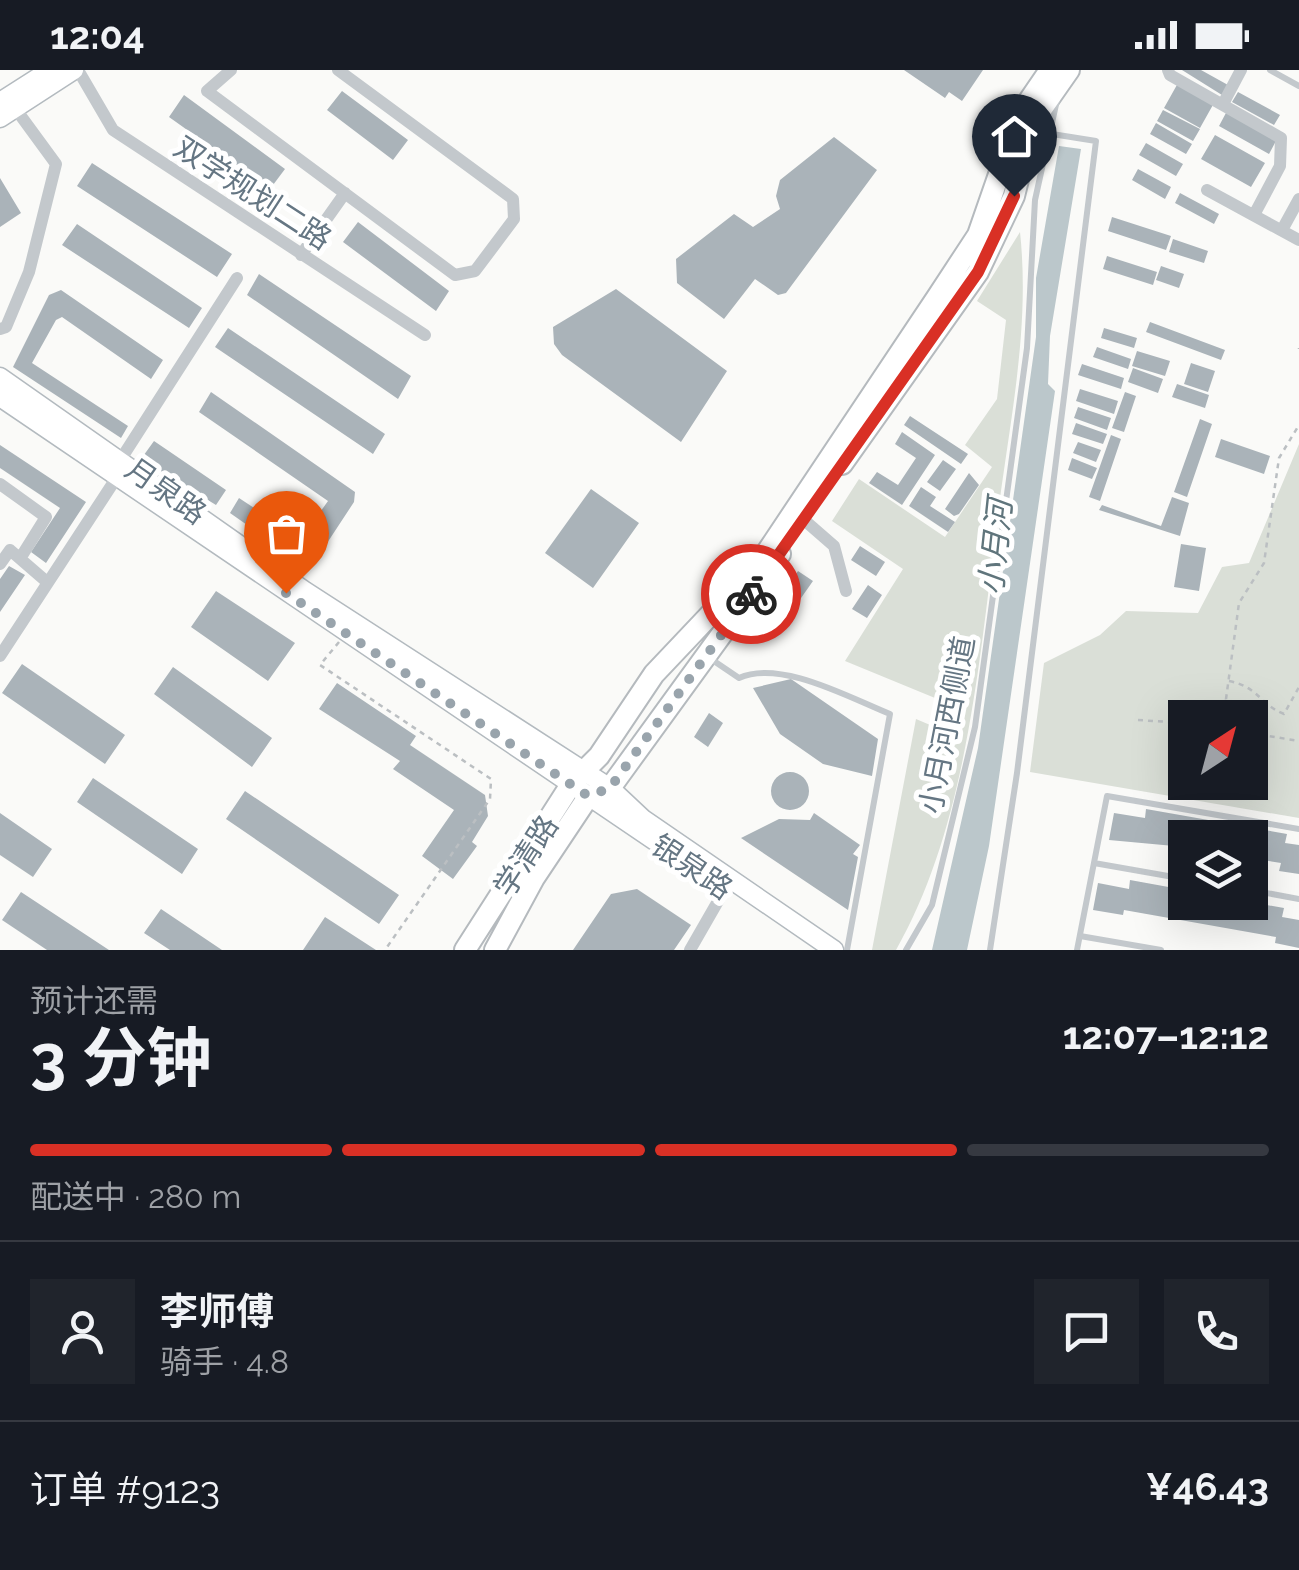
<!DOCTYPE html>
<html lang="zh">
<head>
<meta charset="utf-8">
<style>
  :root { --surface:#171b24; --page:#20242c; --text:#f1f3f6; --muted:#9ea1a6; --line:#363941; --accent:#d93025 }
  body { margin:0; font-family:Raleway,"Noto Sans SC",sans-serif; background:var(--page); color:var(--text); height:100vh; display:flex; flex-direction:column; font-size:38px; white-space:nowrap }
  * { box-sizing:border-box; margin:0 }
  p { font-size:32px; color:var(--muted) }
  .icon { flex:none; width:55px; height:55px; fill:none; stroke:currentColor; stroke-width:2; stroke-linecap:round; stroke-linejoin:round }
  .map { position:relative; height:880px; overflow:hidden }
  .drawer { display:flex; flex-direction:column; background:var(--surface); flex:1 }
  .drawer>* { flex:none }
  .needle { width:65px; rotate:36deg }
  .buttons { position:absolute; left:1168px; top:630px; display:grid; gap:20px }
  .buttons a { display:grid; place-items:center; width:100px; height:100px; border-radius:0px; background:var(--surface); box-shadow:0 10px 40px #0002; font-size:50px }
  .pin { position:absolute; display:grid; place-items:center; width:85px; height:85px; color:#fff; margin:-102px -42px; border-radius:50% 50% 50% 0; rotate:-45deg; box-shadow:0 0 10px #0007 }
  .pin .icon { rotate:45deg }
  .courier { position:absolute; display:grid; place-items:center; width:100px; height:100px; margin:-50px; border:8px solid #d93025; border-radius:50%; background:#fff; color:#222; box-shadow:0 2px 12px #0007 }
  .headline em { font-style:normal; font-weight:700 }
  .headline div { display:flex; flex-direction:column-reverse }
  .headline { display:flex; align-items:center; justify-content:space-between; height:170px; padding:0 30px }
  h1 { font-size:65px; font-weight:700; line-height:75px }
  .bar { display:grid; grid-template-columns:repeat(4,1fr); gap:15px 10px; align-content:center; height:120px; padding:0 30px }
  .bar i { height:12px; border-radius:8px; background:var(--line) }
  .bar .selected { background:var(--accent) }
  .bar p { grid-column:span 4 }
  .line { display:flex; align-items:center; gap:25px; padding:0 30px; border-top:2px solid var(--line) }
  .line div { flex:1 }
  .round { display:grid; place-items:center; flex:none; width:105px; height:105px; border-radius:0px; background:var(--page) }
  .status { display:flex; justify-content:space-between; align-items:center; height:70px; padding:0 50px; background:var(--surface); direction:ltr }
  .status svg { height:28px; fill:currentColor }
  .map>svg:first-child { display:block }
</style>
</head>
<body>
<div class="status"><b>12:04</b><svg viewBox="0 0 49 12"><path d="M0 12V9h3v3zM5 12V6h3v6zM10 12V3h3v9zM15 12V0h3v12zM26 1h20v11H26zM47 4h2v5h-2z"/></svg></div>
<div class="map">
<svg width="1299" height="880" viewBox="0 0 1299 880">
  <rect width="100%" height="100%" fill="#fafaf8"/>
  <path fill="#dadfd7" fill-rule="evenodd" d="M 1020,162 C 1030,256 1011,344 999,436 C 980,580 969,752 896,880 L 872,880 L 916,649 L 949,663 L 952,635 L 845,591 L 903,499 L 832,451 L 859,409 L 945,467 L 992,397 L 965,375 L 997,329 L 1006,250 L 977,231 Z
    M 1299,374 L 1299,748 L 1030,702 L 1044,593 L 1100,565 L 1126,541 L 1198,543 L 1222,497 L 1249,493 ZM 1185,648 L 1250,648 L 1250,712 L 1185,712 Z"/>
  <path fill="#bbc7cb" d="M 1059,76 L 1081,79 L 1050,266 L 1048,314 L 1055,321 L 989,776 L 967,880 L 932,880 L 978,678 L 1036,267 L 1036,208 Z"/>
  <path fill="#aab3b9" d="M 904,0 L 983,0 L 962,31 L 949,22 L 945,28 Z
    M 1182,0 L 1201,0 L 1228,15 L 1222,25 Z
    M 1178,13 L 1214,33 L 1200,58 L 1164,38 Z
    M 342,21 L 408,70 L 393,90 L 327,40 Z
    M 1238,22 L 1280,45 L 1274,55 L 1232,32 Z
    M 184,25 L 285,99 L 270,119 L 169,47 Z
    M 1163,40 L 1200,59 L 1193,71 L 1157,51 Z
    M 1227,41 L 1277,69 L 1269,84 L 1219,56 Z
    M 1156,53 L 1192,74 L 1186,84 L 1150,64 Z
    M 1215,65 L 1265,93 L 1251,117 L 1201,89 Z
    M 834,67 L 877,100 L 786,223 L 778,225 L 755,209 L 724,249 L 677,213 L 676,189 L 734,144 L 753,157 L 780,139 L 776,126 L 780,110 Z
    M 1146,73 L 1183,94 L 1176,106 L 1139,85 Z
    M 92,93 L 232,184 L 217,207 L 77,116 Z
    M 1138,99 L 1171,117 L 1165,129 L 1132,110 Z
    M 0,108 L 21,143 L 0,157 Z
    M 1180,123 L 1219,144 L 1214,154 L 1175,133 Z
    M 1112,147 L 1171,166 L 1166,180 L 1108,161 Z
    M 358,152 L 449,221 L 436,241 L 343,172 Z
    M 77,154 L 202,238 L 189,258 L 62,175 Z
    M 1173,169 L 1208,181 L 1204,193 L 1169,182 Z
    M 1107,186 L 1157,202 L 1153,215 L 1103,199 Z
    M 1161,196 L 1184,204 L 1179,218 L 1156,210 Z
    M 259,204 L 411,306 L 398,329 L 247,225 Z
    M 616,219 L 727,301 L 681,372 L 562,285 L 554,274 L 553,257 Z
    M 61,220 L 163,290 L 151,309 L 62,247 L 56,250 L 32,293 L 128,356 L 121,368 L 13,297 L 49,225 Z
    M 1150,252 L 1225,280 L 1221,290 L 1146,262 Z
    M 228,258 L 385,364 L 373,384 L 215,277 Z
    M 1104,258 L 1137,268 L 1134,278 L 1101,268 Z
    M 1097,277 L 1131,289 L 1128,299 L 1093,287 Z
    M 1137,281 L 1170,291 L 1165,306 L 1132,296 Z
    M 1191,293 L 1215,301 L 1208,322 L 1184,314 Z
    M 1082,294 L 1124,308 L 1121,319 L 1078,305 Z
    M 1133,298 L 1163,309 L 1158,323 L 1128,312 Z
    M 1177,314 L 1209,325 L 1205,338 L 1172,327 Z
    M 1080,319 L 1118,331 L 1114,344 L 1076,331 Z
    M 211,322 L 355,422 L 354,432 L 310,499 L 230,443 L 239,428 L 301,469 L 328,431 L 199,342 Z
    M 1125,322 L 1136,326 L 1124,362 L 1112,358 Z
    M 1078,337 L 1111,348 L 1107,360 L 1074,348 Z
    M 910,346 L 968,384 L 961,394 L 904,355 Z
    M 1200,349 L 1212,354 L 1187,427 L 1174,422 Z
    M 1076,353 L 1107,364 L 1103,374 L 1072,364 Z
    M 902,362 L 935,385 L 902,435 L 869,413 L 877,402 L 898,415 L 916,388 L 895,374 Z
    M 1111,365 L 1121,369 L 1100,431 L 1089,427 Z
    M 1221,369 L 1270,386 L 1264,404 L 1215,387 Z
    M 154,371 L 226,420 L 216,435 L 141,389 Z
    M 1078,372 L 1101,380 L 1096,392 L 1073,383 Z
    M 0,375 L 86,432 L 46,493 L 31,482 L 60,438 L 0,398 Z
    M 1072,388 L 1097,398 L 1092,409 L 1068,400 Z
    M 943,390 L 956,399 L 940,421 L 927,412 Z
    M 969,403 L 979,415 L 959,444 L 954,446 L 945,439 Z
    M 921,417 L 936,427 L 930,436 L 955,452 L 948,462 L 909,436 Z
    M 591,419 L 639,453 L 593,518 L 545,483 Z
    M 1172,427 L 1189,433 L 1180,466 L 1099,440 L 1102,435 L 1161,456 Z
    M 1181,474 L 1206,478 L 1199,521 L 1174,517 Z
    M 860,476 L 885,492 L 876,506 L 851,490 Z
    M 9,496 L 25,505 L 0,542 L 0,509 Z
    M 798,501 L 813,511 L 794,538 L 779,528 Z
    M 868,515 L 882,525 L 867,548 L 852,539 Z
    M 216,521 L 295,573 L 268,611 L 191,557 Z
    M 22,594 L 125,665 L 105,694 L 2,623 Z
    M 173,597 L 272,668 L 252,697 L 154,624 Z
    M 791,609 L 878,669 L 872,706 L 823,694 L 780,664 L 753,618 Z
    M 337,613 L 416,666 L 410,675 L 485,725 L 488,746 L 472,772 L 477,776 L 453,809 L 422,786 L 454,740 L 393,699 L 400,691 L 319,639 Z
    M 709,643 L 723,653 L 708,677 L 694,667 Z
    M771 721a19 19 0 1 1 38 0a19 19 0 1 1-38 0Z
    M 93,708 L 198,779 L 182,804 L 77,732 Z
    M 245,721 L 399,825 L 379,854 L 226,749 Z
    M 1146,739 L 1287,764 L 1285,773 L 1299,775 L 1299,804 L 1279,801 L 1281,793 L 1250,788 L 1250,768 L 1185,768 L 1185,777 L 1109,770 L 1114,743 L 1145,748 Z
    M 0,743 L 52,779 L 33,807 L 0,785 Z
    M 814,743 L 860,775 L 853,784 L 858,787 L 848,840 L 741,768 L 779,749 L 810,750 Z
    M 1130,810 L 1185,820 L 1185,832 L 1250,832 L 1284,838 L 1282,847 L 1299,850 L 1299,878 L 1275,873 L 1276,867 L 1124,840 L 1123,845 L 1093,840 L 1098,813 L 1129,819 Z
    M 637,819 L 691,855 L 674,880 L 573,880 L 611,824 Z
    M 21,822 L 109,880 L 47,880 L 2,850 Z
    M 161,839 L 222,880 L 170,880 L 144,863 Z
    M 325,847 L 376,880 L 303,880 Z"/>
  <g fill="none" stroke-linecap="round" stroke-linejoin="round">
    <defs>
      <path id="secondary" d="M 0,32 L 50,0
        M 0,48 L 74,0
        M 0,307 L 305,521 L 610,718 L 643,749 L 834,880
        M 0,327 L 664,777"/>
      <path id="primary" d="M 842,394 L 978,202 L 1014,126 L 1032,53 L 1069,0
        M 465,880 L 572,713 L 599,686 L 654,604 L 761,491 L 938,226 L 978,165 L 1020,44 L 1050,0
        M 495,880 L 534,808 L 588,727 L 610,718 L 780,484"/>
    </defs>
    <use href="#secondary" stroke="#b3babf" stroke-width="21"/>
    <use href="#primary" stroke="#b5babe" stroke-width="24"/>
    <path stroke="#bbbfc2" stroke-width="2.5" stroke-dasharray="5 5" stroke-linecap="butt" d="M 1299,278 L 1299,279
      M 339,572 L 320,595 L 491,709 L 490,729 L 385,880
      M 1229,611 C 1259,617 1259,634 1284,644 L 1299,617
      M 1212,648 L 1226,633
      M 1233,648 L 1226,629 L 1239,533 L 1264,493 L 1279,388 L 1299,355
      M 1138,650 L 1185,653
      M 1250,663 L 1299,671"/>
    <path stroke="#c3c8cc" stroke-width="6" d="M 1270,0 L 1299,16
      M 708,587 L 739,608 C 780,589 850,628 890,644 L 847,880
      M 1094,793 L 1185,809
      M 1250,820 L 1299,829
      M 1080,866 L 1161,880
      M 906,880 L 932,835 L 975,657 L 1027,278 L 1035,130 L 1057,30
      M 990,880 L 1017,703 L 1096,71 L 1052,64
      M 1077,880 L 1107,726 L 1299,759"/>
    <path stroke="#c3c8cc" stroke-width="12" d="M 78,0 L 113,60 L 425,265
      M 231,0 L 207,21 L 455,205 L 475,201 L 514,149 L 513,129 L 338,0
      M 1168,0 L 1170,5 L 1281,68 L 1280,96 L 1254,145
      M 1223,34 L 1241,0
      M 1207,120 L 1299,170
      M 1282,160 L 1299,129
      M 301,185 L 345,123
      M 0,259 L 6,257 L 29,202 L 56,94 L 15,38
      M 121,389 L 237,208
      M 0,414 L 46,447 L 21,487
      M 803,449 L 834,476 L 846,521
      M 0,494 L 10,480 L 47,512
      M 0,586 L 117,407
      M 690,880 L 725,819"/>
    <use href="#secondary" stroke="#fff" stroke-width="18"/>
    <use href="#primary" stroke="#fff" stroke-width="20"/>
  </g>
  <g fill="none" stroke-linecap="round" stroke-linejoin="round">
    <path stroke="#99a4ac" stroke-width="10" stroke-dasharray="0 18" d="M 286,523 L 588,726 L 610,718 L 751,524"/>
    <path stroke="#d93025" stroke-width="12" d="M 751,524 L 978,202 L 1014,126"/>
  </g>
  <g text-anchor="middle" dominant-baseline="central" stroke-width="10" stroke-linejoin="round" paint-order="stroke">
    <g font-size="30" fill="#657683" stroke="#fff">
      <text transform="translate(253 123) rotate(33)">双学规划二路</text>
      <text transform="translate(166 421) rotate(35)">月泉路</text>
      <text transform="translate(947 655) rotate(-79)">小月河西侧道</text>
      <text transform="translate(526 786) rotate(-57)">学清路</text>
      <text transform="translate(692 797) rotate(34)">银泉路</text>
    </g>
    <g font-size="32" font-style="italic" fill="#60757c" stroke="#fff">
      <text transform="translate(995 477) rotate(-84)">小月河</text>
    </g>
  </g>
</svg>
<div class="buttons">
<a><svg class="needle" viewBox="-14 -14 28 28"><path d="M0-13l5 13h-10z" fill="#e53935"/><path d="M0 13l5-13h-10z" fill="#9ea1a6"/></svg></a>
<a><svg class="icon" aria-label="layers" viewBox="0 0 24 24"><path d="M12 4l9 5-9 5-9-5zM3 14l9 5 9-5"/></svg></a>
</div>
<div class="pin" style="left:286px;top:523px;background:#ea580c"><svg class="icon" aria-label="bag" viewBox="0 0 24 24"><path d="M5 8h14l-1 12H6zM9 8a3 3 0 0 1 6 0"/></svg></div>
<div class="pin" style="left:1014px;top:126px;background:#1f2937"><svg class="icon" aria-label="home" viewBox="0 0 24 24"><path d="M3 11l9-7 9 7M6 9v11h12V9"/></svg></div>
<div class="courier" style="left:751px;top:524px"><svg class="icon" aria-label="bike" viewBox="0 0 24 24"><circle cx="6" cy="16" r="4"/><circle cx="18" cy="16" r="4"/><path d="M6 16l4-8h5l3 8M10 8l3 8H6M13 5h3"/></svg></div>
</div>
<section class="drawer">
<div class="headline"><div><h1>3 分钟</h1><p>预计还需</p></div><em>12:07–12:12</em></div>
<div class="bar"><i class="selected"></i><i class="selected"></i><i class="selected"></i><i></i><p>配送中 · 280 m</p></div>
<div class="line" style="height:180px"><a class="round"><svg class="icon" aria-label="person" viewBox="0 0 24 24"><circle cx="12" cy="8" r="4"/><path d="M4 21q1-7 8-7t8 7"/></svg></a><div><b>李师傅</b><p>骑手 · 4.8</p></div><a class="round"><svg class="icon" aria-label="chat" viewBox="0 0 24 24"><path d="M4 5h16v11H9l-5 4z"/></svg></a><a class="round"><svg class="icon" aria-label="phone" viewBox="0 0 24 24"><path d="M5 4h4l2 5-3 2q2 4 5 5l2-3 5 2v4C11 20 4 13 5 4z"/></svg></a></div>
<div class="line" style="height:130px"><div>订单 #9123</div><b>¥46.43</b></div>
</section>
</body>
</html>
